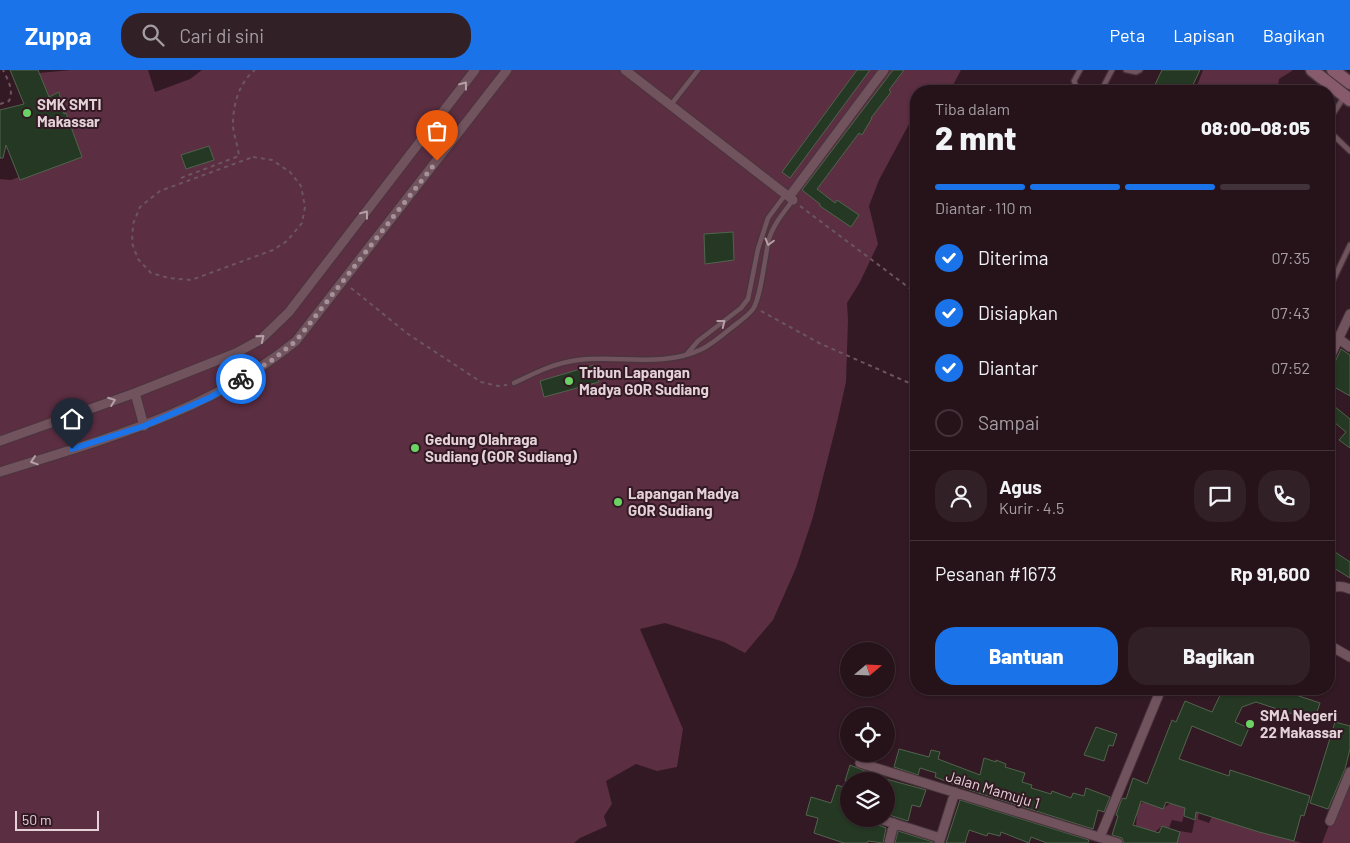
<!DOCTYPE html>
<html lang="id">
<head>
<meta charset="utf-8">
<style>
  :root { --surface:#26131a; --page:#322027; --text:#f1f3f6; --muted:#a49ea2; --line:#423239; --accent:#1a73e8 }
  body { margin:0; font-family:Barlow,sans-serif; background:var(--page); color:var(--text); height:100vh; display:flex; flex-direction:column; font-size:19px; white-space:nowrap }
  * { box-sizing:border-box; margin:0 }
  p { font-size:16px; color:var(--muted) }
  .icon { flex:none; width:28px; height:28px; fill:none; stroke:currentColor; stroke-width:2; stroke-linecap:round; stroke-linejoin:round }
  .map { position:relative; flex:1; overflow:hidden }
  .panel { position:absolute; left:910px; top:15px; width:425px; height:610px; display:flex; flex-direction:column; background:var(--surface); border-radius:20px; box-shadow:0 1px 4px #0004,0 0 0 1px var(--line) }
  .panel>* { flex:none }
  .needle { width:32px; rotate:71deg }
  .tools { position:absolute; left:840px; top:572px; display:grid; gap:10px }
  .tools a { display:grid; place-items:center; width:55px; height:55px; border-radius:50%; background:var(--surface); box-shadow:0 1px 4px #0004,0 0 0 1px var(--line); font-size:25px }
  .scale { position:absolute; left:15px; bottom:12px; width:84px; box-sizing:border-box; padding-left:5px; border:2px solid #e4d2d8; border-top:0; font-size:14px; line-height:18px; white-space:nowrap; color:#e4d2d8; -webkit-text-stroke:4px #321923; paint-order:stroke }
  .pin { position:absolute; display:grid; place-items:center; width:42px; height:42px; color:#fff; margin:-51px -21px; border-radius:50% 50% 50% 0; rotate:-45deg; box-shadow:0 0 5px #0007 }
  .pin .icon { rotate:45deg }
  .courier { position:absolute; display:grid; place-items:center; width:50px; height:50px; margin:-25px; border:4px solid #1a73e8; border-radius:50%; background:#fff; color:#222; box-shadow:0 1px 6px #0007 }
  .head em { font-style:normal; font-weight:800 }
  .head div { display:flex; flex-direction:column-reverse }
  .head { display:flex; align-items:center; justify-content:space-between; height:85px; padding:0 25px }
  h1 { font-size:32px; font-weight:800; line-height:38px }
  .bar { display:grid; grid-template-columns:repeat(4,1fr); gap:8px 5px; align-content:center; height:60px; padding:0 25px }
  .bar i { height:6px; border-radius:4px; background:var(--line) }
  .bar .active { background:var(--accent) }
  .bar p { grid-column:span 4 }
  .line { display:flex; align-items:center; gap:12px; padding:0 25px; border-top:1px solid var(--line) }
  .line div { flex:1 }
  .round { display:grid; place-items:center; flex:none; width:52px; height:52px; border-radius:20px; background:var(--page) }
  ol { padding:0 25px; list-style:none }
  li { display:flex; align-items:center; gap:15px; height:55px }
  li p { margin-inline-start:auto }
  li .icon { padding:5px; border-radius:50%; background:var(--accent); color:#fff; stroke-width:4 }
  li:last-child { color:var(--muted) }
  li i { width:28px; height:28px; border:2px solid var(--line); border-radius:50% }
  .primary-button { display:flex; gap:10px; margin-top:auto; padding:10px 25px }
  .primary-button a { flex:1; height:58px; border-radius:20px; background:var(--accent); color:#fff; font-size:20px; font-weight:800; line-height:58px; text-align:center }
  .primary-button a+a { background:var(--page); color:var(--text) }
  header { display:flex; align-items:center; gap:30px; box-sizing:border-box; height:70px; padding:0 25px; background:var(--accent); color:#fff }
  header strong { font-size:24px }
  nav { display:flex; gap:28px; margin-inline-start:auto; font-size:18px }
  .search { width:350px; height:45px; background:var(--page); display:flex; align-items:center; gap:12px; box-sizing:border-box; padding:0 18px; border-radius:20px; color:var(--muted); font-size:19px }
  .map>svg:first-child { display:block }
</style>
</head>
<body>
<header>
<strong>Zuppa</strong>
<div class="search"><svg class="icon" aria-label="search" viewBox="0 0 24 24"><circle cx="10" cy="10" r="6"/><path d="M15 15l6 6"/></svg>Cari di sini</div>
<nav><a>Peta</a><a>Lapisan</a><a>Bagikan</a></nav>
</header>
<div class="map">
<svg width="1350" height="773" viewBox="0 0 1350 773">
  <rect width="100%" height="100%" fill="#321923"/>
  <path fill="#5b2e41" d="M 71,0 L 148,0 L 155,22 L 190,9 L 202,0 L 961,0 L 952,17 L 929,18 L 927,21 L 916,21 L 916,41 L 879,110 L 869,136 L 878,174 L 860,212 L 847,233 L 848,250 L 846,312 L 838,348 L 813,447 L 796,498 L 773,550 L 745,583 L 724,572 L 665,553 L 640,559 L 683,659 L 677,697 L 657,701 L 636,694 L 606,711 L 612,734 L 604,746 L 607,756 L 580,768 L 574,773 L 0,773 L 0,109 L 11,110 L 71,87 L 39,3 Z
    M 1203,0 L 1292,0 L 1292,1 L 1279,9 L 1278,17 L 1272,21 L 1195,21 Z
    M 1350,702 L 1350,773 L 1322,773 Z
    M 1144,732 L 1163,738 L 1171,733 L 1199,742 L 1198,749 L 1209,753 L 1212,746 L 1302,773 L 1177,773 L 1180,761 L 1192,763 L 1195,748 L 1184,745 L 1182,752 L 1172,750 L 1169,758 L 1162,756 L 1155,762 L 1136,756 L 1137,743 L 1140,734 Z"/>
  <path fill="#253823" stroke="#50644d" d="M 10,0 L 38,0 L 49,27 L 59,22 L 64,44 L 66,43 L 82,87 L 20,110 L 6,75 L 3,88 L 0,88 L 0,40 L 24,34 Z
    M 857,0 L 870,0 L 790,108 L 782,102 Z
    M 893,0 L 904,0 L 889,20 L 891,22 L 871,48 L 872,48 L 862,65 L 859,63 L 817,119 L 835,133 L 837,130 L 859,145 L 851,157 L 820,136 L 820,134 L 802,120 Z
    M 1162,0 L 1200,0 L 1190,21 L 1152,21 Z
    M 209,76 L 214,90 L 186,99 L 181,85 Z
    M 733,162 L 734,190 L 705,194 L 704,164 Z
    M 1341,279 L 1350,285 L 1350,326 L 1329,314 L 1329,298 L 1335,292 Z
    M 594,295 L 599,312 L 544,327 L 540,311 Z
    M 1329,332 L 1350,349 L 1350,378 L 1339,370 L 1346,362 L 1329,348 Z
    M 1329,478 L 1350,492 L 1350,508 L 1329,495 Z
    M 1223,619 L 1278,619 L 1320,633 L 1314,651 L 1256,632 L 1242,637 L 1235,652 L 1249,658 L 1241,676 L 1192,656 L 1179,689 L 1229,706 L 1230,700 L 1310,726 L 1304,746 L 1301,745 L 1294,771 L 1259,762 L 1196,742 L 1195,750 L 1184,746 L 1185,738 L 1166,732 L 1163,739 L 1141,731 L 1133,755 L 1159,763 L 1162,756 L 1180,762 L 1177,773 L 1124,773 L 1122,768 L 1112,765 L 1118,746 L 1116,745 L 1121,731 L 1123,728 L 1126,729 L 1133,708 L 1147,714 L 1172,650 L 1176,652 L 1185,631 L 1212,642 Z
    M 1335,652 L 1350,656 L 1350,679 L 1345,699 L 1328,739 L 1310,733 Z
    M 1096,657 L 1117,664 L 1113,676 L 1109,675 L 1104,691 L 1084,685 Z
    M 899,679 L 929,687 L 931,680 L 940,682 L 938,689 L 980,705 L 984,688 L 996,692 L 996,690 L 1006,694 L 1005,697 L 1025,703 L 1022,712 L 1032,715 L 1031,718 L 1051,724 L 1052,721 L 1071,728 L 1073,723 L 1084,726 L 1086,718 L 1110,727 L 1104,742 L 1098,740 L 1093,759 L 963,718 L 935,707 L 936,703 L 920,698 L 918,705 L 894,697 Z
    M 850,695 L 870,703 L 867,711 L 845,711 Z
    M 886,709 L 926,720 L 920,737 L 912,735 L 908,751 L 886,744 Z
    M 837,715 L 849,719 L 849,749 L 874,749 L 876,754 L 886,758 L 883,773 L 868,771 L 867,773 L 844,773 L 814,763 L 818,748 L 806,745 L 811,727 L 831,733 Z
    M 960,730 L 1089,770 L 1088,773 L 1047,773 L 1031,767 L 1029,773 L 1001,762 L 1000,766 L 988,763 L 987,766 L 969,760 L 965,773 L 946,773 Z
    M 898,761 L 933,772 L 933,773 L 895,773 Z"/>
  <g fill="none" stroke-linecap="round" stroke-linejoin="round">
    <defs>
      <path id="lane" d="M 1126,0 L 1136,2 L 1140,0
        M 1078,21 L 1074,11 L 1080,0
        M 1101,21 L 1112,0
        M 670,36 L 698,0
        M 1329,50 L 1344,27
        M 1329,61 L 1350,81
        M 1329,198 L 1337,202
        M 1329,219 L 1350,175
        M 687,284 L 698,271 L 741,238 L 748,229 L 758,179 L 768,148 L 785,125
        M 514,313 C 535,303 554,293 578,290 C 619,285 663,298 702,279 C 712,274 721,266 730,259 C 737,253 747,247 753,239 C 761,228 765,185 769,169 C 773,155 784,142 793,130"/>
      <path id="street" d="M 625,0 L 793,130
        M 789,127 L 884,0
        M 1339,269 L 1350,277
        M 1329,289 L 1350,244
        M 135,323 L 144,356
        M 0,371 L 135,323 L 236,283 L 260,270 L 289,242 L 475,0
        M 0,402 C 105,369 209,342 296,271 L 507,0
        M 1329,520 C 1335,515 1343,516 1350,519
        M 1329,575 L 1350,587
        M 860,693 L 1118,773
        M 880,749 L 940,768
        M 1330,751 L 1350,702
        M 1100,767 L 1161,619
        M 889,773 L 894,753
        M 939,773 L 955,722"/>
      <path id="secondary" d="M 1312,0 L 1350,30
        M 1333,0 L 1350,13"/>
    </defs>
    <use href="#lane" stroke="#49353d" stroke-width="7"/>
    <use href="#street" stroke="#49353d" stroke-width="11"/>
    <use href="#secondary" stroke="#49353d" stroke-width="15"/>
    <path stroke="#6c565e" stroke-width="2" stroke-dasharray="4 4" stroke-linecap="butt" d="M 0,34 L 9,31 C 14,20 8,10 3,0
      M 253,87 L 272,90 L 290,102 L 301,116 L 305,137 L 302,153 L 287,171 L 273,180 L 191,210 L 169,208 L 151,203 L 138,189 L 132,173 L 133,154 L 140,137 L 160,121 Z
      M 181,108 L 239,86 C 238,75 233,64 233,54 C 233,35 239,12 255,0
      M 800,136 L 916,223
      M 351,218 L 408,264 L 481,312 L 498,316 L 507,315
      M 761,241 L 819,273 L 916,316"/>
    <use href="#lane" stroke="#71535e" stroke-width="4.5"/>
    <use href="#street" stroke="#71535e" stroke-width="9"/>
    <use href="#secondary" stroke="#875b6c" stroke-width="12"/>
  </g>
  <defs><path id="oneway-chevron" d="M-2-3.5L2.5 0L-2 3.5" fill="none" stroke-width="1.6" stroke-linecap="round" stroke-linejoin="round" transform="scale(1.25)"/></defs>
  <g stroke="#b69fa7">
    <use href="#oneway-chevron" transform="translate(464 15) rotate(-53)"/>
    <use href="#oneway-chevron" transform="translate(365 144) rotate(-53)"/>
    <use href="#oneway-chevron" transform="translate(769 172) rotate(105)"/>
    <use href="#oneway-chevron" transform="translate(722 253) rotate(-38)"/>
    <use href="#oneway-chevron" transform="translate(261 268) rotate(-39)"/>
    <use href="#oneway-chevron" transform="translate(112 331) rotate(-20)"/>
    <use href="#oneway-chevron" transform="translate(34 391) rotate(162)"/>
  </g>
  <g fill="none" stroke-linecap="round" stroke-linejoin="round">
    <path stroke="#a69199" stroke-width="5" stroke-dasharray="0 9" d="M 241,309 L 271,291 L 296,271 L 437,91"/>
    <path stroke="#1a73e8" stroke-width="6" d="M 72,379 L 144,356 L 209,328 L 241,309"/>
  </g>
  <g fill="#6bd363" stroke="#321923" stroke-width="2">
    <circle cx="27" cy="43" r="5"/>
    <circle cx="569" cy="311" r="5"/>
    <circle cx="415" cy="378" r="5"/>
    <circle cx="618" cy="432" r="5"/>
    <circle cx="1250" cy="654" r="5"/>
  </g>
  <g text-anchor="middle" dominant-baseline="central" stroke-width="4" stroke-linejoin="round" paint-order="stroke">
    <g font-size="15" font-weight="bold" fill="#e4d2d8" stroke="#321923" text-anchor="start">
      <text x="37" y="34">SMK SMTI<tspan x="37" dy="17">Makassar</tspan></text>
      <text x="579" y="302">Tribun Lapangan<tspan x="579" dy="17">Madya GOR Sudiang</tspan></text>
      <text x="425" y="369">Gedung Olahraga<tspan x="425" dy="17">Sudiang (GOR Sudiang)</tspan></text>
      <text x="628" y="423">Lapangan Madya<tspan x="628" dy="17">GOR Sudiang</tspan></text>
      <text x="1260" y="645">SMA Negeri<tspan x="1260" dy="17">22 Makassar</tspan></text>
    </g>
    <g font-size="15" fill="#e4d2d8" stroke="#321923">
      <text transform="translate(993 719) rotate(17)">Jalan Mamuju 1</text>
    </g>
  </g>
</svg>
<div class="tools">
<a><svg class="needle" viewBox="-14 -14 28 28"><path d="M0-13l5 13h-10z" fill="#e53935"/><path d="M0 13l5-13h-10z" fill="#a49ea2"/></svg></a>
<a><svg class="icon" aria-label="locate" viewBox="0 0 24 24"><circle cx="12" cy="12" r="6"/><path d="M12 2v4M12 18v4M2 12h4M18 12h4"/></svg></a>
<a><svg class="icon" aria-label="layers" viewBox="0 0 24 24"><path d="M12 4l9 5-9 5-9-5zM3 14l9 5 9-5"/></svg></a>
</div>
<div class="scale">50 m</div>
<div class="pin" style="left:437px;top:91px;background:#ea580c"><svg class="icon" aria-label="bag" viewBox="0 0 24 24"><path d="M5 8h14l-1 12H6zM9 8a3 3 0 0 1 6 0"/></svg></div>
<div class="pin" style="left:72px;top:379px;background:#1f2937"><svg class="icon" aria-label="home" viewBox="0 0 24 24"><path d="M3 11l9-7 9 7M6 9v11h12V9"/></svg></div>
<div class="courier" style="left:241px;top:309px"><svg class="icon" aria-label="bike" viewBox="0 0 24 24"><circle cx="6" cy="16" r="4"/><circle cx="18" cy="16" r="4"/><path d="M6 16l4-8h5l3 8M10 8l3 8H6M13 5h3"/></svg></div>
<section class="panel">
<div class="head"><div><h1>2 mnt</h1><p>Tiba dalam</p></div><em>08:00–08:05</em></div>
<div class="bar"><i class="active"></i><i class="active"></i><i class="active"></i><i></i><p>Diantar · 110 m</p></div>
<ol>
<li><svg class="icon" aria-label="check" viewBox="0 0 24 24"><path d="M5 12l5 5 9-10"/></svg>Diterima<p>07:35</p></li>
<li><svg class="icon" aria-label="check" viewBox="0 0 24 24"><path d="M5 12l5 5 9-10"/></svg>Disiapkan<p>07:43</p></li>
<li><svg class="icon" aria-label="check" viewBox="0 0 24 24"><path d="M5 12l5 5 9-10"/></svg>Diantar<p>07:52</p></li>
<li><i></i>Sampai</li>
</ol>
<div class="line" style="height:90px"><a class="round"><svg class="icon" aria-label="person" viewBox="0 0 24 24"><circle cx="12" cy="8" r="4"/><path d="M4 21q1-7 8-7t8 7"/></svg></a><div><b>Agus</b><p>Kurir · 4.5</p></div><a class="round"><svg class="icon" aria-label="chat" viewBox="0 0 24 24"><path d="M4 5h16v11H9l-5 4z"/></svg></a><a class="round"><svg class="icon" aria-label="phone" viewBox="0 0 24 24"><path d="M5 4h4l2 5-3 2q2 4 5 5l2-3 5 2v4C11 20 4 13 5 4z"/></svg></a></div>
<div class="line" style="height:65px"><div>Pesanan #1673</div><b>Rp 91,600</b></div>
<div class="primary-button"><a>Bantuan</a><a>Bagikan</a></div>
</section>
</div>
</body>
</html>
